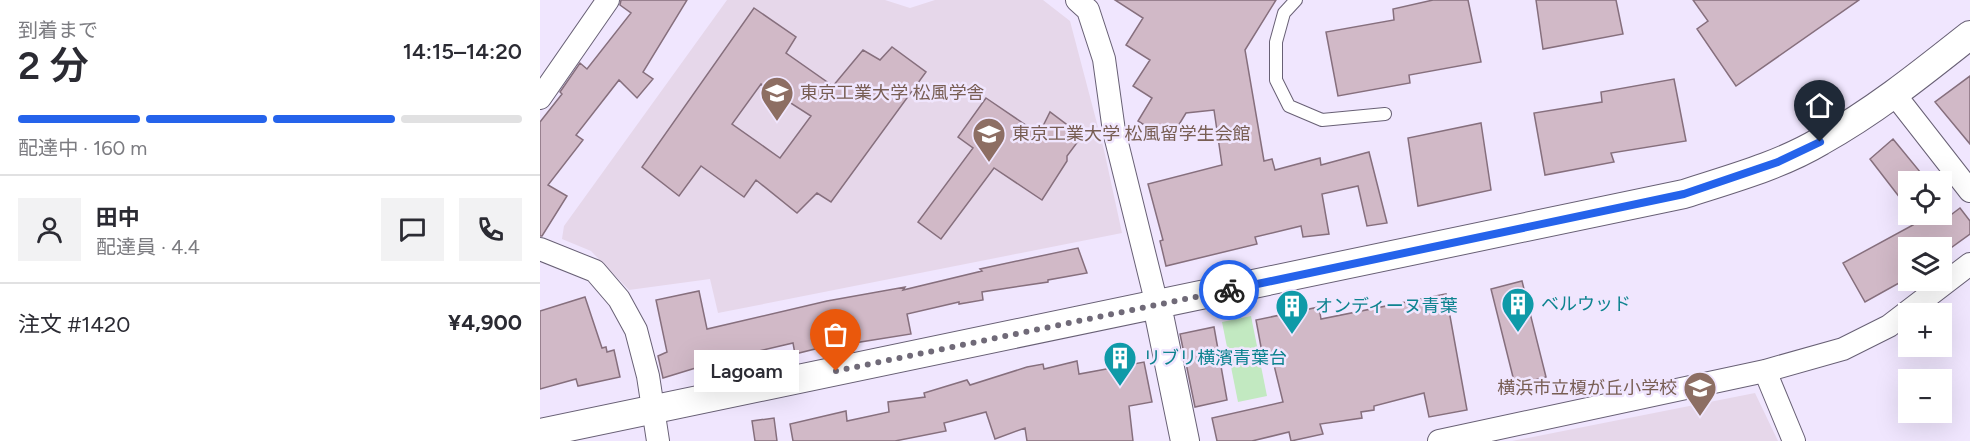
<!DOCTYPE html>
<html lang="ja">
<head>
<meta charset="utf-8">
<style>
  :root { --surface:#fff; --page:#f2f2f3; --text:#2b2b33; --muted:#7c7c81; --line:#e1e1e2; --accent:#2563eb }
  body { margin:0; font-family:Figtree,"Noto Sans JP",sans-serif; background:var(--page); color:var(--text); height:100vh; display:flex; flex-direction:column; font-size:22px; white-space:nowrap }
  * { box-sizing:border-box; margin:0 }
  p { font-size:20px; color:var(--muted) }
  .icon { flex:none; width:33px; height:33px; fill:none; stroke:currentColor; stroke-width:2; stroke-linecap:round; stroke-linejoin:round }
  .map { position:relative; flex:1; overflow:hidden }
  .details { display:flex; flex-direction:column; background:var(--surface); width:540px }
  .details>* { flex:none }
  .buttons { position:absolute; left:1358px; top:171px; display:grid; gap:12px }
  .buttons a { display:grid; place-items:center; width:54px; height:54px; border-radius:0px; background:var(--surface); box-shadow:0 6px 24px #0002; font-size:30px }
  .pin { position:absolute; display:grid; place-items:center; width:51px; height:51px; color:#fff; margin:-62px -26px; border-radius:50% 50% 50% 0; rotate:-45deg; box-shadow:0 0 6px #0007 }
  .pin .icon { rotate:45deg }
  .courier { position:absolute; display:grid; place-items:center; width:60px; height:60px; margin:-30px; border:4px solid #2563eb; border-radius:50%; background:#fff; color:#222; box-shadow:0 2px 8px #0007 }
  .bubble { position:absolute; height:42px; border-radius:0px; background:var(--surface); box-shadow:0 6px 24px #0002; font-size:20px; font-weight:600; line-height:42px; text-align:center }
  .summary em { font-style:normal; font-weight:600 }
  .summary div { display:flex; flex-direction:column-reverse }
  .summary { display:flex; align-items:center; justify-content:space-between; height:102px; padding:0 18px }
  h1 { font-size:39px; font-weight:600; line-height:45px }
  .bar { display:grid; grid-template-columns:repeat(4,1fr); gap:9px 6px; align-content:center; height:72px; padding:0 18px }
  .bar i { height:8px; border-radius:4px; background:var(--line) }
  .bar .on { background:var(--accent) }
  .bar p { grid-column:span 4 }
  .line { display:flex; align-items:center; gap:15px; padding:0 18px; border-top:2px solid var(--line) }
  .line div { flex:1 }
  .round { display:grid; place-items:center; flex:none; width:63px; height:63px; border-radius:0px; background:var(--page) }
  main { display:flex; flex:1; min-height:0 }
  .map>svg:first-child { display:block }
</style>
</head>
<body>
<main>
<section class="details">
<div class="summary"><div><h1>2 分</h1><p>到着まで</p></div><em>14:15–14:20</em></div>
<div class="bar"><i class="on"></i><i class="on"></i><i class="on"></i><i></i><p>配達中 · 160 m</p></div>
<div class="line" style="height:108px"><a class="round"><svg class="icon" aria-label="person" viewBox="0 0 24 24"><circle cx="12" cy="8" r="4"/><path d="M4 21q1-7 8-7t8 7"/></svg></a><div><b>田中</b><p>配達員 · 4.4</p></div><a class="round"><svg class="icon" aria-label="chat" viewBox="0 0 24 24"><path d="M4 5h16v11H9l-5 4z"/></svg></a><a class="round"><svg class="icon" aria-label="phone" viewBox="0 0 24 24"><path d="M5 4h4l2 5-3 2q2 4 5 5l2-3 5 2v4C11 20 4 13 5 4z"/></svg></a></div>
<div class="line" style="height:78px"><div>注文 #1420</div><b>¥4,900</b></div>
</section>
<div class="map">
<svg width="1430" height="441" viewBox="0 0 1430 441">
  <rect width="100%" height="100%" fill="#f0e6fe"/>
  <path fill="#e6d7ea" d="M 187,0 L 345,0 L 370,8 L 395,0 L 503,0 L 530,21 L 564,150 L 582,233 L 178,313 L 170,279 L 89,290 L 51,251 L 22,239 L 24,226 Z
    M 1215,393 L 1238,441 L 972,441 Z"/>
  <path fill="#c2e9c1" d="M 711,316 L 727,396 L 698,402 L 682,322 Z"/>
  <path fill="#d1b9c7" stroke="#866f7d" stroke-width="1.5" fill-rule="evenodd" d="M 81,0 L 147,0 L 103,72 L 113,79 L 97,98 L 79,80 L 36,135 L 43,140 L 8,185 L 27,196 L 2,236 L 0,236 L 0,122 L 22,94 L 20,92 L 40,63 L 47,69 L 91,13 L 80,5 Z
    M 575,0 L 736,0 L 705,50 L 724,161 L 732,159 L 735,170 L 780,158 L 781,165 L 829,152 L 847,223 L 827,226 L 818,186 L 782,194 L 789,234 L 763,237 L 761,226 L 715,237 L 717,244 L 626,266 L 620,241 L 623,240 L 608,184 L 682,165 L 674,110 L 646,113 L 629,141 L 598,121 L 612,98 L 593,86 L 610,60 L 586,45 L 603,18 Z
    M 893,0 L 928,0 L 941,62 L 869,75 L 870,83 L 798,96 L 786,32 L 854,20 L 853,9 Z
    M 996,0 L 1076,0 L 1083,34 L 1003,49 Z
    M 1153,0 L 1319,0 L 1196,86 L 1157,29 L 1168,21 Z
    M 214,8 L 256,37 L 246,53 L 293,86 L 323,50 L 340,60 L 352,47 L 386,72 L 291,202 L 277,193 L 257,213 L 216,180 L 204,197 L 161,166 L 139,196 L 102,167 ZM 221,84 L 271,116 L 240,158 L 192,124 Z
    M 1430,76 L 1430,144 L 1395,102 Z
    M 1134,79 L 1146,141 L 1071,153 L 1074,162 L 1005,175 L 994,113 L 1062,102 L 1061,92 Z
    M 446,98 L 499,134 L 510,112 L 542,136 L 527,156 L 527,161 L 502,200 L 454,168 L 401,239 L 378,222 L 433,148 L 418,137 Z
    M 941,123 L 951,190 L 878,206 L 868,138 Z
    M 1353,139 L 1381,173 L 1377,176 L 1381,182 L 1368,182 L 1368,214 L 1401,214 L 1401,208 L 1408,217 L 1420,208 L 1430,221 L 1430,234 L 1401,255 L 1401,248 L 1368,248 L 1368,278 L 1325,302 L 1303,263 L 1373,225 L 1359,206 L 1364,203 L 1330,159 Z
    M 538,248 L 547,273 L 508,280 L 508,282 L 442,292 L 443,300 L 419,304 L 419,302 L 367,314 L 371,334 L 295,346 L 295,344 L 255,354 L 253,343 L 185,359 L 123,378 L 118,356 L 127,352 L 116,300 L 159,291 L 167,329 L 287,301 L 365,287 L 363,290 L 442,271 L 440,269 Z
    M 982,281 L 1006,377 L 975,385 L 951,289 Z
    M 906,294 L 927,410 L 889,417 L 884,393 L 834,406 L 834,410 L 821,412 L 822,418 L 780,424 L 783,434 L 751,441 L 749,432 L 712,441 L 677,441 L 672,418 L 743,402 L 733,361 L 724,363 L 716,320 L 779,307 L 781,319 Z
    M 45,297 L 62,348 L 66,347 L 67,352 L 74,350 L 80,377 L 38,386 L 36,379 L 0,389 L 0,311 Z
    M 674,327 L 687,400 L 655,407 L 640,334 Z
    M 537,361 L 539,374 L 604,362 L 612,402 L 589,406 L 593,441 L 487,441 L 485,428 L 455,439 L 446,412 L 404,423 L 406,431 L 355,441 L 253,441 L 250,424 L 306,411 L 307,421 L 349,412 L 348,402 L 385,397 L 384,393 L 427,380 L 430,385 L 487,367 L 503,364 L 504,369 Z
    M 234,418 L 237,441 L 215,441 L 212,421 Z"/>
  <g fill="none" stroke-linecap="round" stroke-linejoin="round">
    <defs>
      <path id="service" d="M 756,0 L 744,13 L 736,42 L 736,80 L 749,106 L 782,120 L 845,114"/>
      <path id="minor" d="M 537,0 L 548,10 L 564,59 L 574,131 L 617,305
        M 1355,95 L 1430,191
        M 0,98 L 68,0
        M 0,249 L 55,271 L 79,299 L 96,330 L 108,376 L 118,441
        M 1225,371 L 1254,441
        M 899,441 L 1225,371 L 1303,349 L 1349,326 L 1430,264"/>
      <path id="tertiary" d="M 617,305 L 645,441
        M 0,433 L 1144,194 C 1190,179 1239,166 1281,141 C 1335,111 1382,73 1430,35"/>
    </defs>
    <use href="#service" stroke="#686075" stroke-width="14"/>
    <use href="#minor" stroke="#686075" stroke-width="24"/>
    <use href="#tertiary" stroke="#686075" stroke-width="30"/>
    <use href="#service" stroke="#fff" stroke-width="12"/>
    <use href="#minor" stroke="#fff" stroke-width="22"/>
    <use href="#tertiary" stroke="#fff" stroke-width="28"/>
  </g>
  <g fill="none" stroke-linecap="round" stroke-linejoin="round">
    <path stroke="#706a78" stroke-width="6" stroke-dasharray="0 10.8" d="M 296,371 L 689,290"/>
    <path stroke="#2563eb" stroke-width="8" d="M 689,290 L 1144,194 L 1238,162 L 1280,142"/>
  </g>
  <defs>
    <symbol id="university-pin" viewBox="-11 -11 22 30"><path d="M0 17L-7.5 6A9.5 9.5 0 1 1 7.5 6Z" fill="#8d6e63" stroke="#f0e6fe"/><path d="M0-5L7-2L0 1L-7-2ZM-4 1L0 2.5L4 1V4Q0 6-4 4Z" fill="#fff"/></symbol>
    <symbol id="building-pin" viewBox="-11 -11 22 30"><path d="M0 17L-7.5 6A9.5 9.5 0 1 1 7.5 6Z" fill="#0f9aa8" stroke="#f0e6fe"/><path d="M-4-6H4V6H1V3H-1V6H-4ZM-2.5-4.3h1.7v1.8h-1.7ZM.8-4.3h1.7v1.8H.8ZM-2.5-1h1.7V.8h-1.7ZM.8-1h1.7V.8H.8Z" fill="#fff"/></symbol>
    <symbol id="school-pin" viewBox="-11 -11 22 30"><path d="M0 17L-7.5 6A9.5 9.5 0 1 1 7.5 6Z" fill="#8d6e63" stroke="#f0e6fe"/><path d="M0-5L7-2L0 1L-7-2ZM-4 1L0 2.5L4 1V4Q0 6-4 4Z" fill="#fff"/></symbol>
  </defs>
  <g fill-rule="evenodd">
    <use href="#university-pin" x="218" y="74" width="38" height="52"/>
    <use href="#university-pin" x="430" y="115" width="38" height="52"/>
    <use href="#building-pin" x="959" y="285" width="38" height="52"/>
    <use href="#building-pin" x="733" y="287" width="38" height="52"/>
    <use href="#building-pin" x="561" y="339" width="38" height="52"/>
    <use href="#school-pin" x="1141" y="369" width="38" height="52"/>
  </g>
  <g text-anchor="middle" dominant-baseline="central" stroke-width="5" stroke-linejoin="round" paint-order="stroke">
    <g font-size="18" fill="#785e54" stroke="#f0e6fe" text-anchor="start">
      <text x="260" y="93">東京工業大学 松風学舎</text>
      <text x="472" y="134">東京工業大学 松風留学生会館</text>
      <text x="1137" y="388" text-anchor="end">横浜市立榎が丘小学校</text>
    </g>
    <g font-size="18" fill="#0d838f" stroke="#f0e6fe" text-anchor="start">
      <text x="1001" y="304">ベルウッド</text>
      <text x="775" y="306">オンディーヌ青葉</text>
      <text x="603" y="358">リブリ横濱青葉台</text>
    </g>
  </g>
</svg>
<div class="buttons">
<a><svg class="icon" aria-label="locate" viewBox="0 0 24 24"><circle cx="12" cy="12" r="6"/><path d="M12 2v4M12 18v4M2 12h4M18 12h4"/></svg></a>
<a><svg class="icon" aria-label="layers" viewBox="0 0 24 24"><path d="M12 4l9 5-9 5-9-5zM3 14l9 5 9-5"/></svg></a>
<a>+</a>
<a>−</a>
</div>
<div class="pin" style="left:296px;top:371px;background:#ea580c"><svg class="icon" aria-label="bag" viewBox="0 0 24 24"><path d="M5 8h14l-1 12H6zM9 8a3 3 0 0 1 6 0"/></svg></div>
<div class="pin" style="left:1280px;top:142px;background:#1f2937"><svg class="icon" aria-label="home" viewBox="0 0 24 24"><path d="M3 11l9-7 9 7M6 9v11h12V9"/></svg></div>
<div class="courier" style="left:689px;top:290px"><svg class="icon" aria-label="bike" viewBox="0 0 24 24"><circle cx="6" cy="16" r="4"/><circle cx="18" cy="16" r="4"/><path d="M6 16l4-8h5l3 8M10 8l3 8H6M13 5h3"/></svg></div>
<div class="bubble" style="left:154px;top:350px;width:105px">Lagoam</div>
</div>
</main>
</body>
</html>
